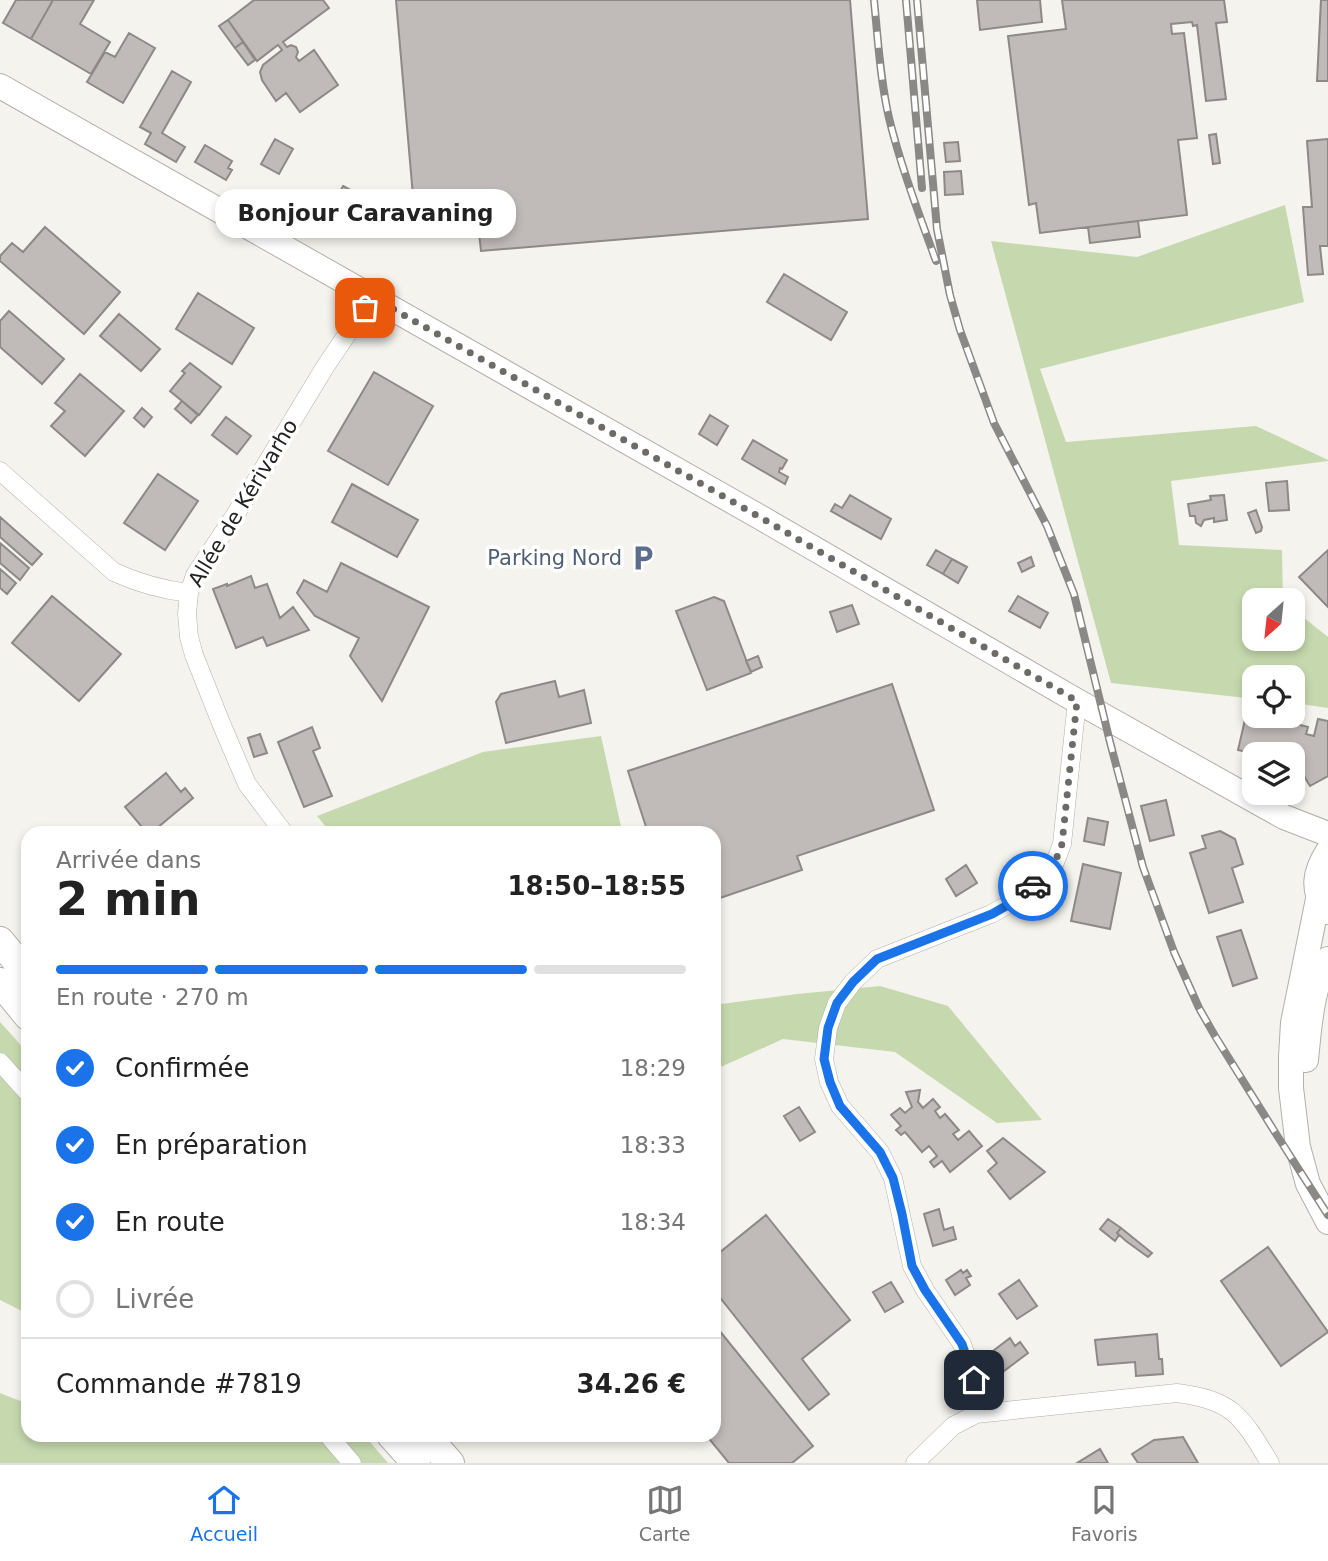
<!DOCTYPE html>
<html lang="fr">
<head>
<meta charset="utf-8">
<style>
  :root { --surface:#fff; --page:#f2f2f2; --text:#222; --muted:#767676; --line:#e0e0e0; --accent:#1a73e8 }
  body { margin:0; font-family:"DejaVu Sans",sans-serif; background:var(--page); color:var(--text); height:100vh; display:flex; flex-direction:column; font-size:26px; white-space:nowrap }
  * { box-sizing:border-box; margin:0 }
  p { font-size:23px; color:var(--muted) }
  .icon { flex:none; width:38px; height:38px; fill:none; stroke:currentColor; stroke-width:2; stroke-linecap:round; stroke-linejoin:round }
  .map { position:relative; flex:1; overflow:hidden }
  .sheet { position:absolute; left:21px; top:826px; width:700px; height:616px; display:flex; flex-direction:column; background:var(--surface); border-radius:21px; box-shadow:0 4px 10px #0003 }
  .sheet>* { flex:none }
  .needle { width:46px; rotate:207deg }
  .buttons { position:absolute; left:1242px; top:588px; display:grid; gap:14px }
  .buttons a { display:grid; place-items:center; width:63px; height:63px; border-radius:14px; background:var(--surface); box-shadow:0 4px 10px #0003; font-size:35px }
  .pin { position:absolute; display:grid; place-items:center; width:60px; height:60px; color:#fff; margin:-30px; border-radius:14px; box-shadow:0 4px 10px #0006 }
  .courier { position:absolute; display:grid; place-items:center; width:70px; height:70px; margin:-35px; border:5px solid #1a73e8; border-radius:50%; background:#fff; color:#222; box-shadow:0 2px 9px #0007 }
  .bubble { position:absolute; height:49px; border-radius:21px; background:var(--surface); box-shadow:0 4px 10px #0003; font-size:23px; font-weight:600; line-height:49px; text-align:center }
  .overview em { font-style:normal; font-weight:600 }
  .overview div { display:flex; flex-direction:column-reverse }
  .overview { display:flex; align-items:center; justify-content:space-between; height:119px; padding:0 35px }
  h1 { font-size:46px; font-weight:600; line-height:52px }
  .bar { display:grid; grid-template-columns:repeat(4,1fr); gap:10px 7px; align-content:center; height:84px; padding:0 35px }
  .bar i { height:9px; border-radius:5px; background:var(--line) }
  .bar .active { background:var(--accent) }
  .bar p { grid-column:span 4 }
  .line { display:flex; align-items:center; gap:18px; padding:0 35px; border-top:2px solid var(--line) }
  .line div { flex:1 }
  ol { padding:0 35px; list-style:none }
  li { display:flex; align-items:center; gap:21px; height:77px }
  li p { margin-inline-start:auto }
  li .icon { padding:7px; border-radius:50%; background:var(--accent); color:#fff; stroke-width:4 }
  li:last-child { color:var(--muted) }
  li i { width:38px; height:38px; border:4px solid var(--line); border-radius:50% }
  .dock { display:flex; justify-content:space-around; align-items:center; height:98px; border-top:2px solid var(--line); background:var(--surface); font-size:19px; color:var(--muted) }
  .dock a { display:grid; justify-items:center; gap:4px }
  .dock .active { color:var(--accent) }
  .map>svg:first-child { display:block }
</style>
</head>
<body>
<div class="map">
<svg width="1328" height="1463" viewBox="0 0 1328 1463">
  <rect width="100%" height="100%" fill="#f4f3ed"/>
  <path fill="#c6d9ae" d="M 1285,205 L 1304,302 L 1040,369 L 1066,442 L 1256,426 L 1328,460 L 1328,461 L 1171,481 L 1179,545 L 1282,550 L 1283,600 L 1255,600 L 1255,639 L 1293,639 L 1293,609 L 1328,637 L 1328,708 L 1293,703 L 1293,677 L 1255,677 L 1255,699 L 1111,683 L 991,241 L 1137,257 Z
    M 601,736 L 622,831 L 621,833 L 331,833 L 317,816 L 483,752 Z
    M 880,986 L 948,1006 L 1042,1120 L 997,1123 L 895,1052 L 783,1039 L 714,1070 L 714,1005 L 797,994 Z
    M 0,1022 L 28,1053 L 28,1314 L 0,1300 Z
    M 0,1393 L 28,1404 L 28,1435 L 364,1435 L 388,1463 L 0,1463 Z"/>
  <path fill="#c0bab8" stroke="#8e8887" stroke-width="2" d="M 16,0 L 53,0 L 31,39 L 3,23 Z
    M 53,0 L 94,0 L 80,24 L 110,42 L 91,74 L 31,39 Z
    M 254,0 L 323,0 L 329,8 L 283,42 L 287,47 L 291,45 L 296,47 L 298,52 L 296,57 L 299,61 L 314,50 L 338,85 L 300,112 L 286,93 L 276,101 L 262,80 L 260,72 L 263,65 L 282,50 L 278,45 L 257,61 L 228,20 Z
    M 396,0 L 850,0 L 868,219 L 481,251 L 477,214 L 415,219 Z
    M 977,0 L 1040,0 L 1042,22 L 980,30 Z
    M 1062,0 L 1224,0 L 1227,22 L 1216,23 L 1226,99 L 1206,101 L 1197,25 L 1193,26 L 1192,22 L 1171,24 L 1172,34 L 1184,33 L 1197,138 L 1178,140 L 1187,215 L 1040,233 L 1036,203 L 1029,205 L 1008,36 L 1066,29 Z
    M 1321,0 L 1328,0 L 1328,81 L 1317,81 Z
    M 228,20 L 243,42 L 235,48 L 219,26 Z
    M 129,33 L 155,48 L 123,103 L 87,82 L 105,52 L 115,57 Z
    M 243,42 L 255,60 L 248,65 L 235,48 Z
    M 172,71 L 191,82 L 162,133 L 185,147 L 176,162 L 145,144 L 151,133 L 140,127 Z
    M 1216,134 L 1220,163 L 1213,164 L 1209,135 Z
    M 275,139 L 293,149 L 279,174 L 261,164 Z
    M 1328,139 L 1328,246 L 1320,246 L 1323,274 L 1308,275 L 1303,207 L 1312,207 L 1307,141 Z
    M 958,142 L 960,161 L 946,162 L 944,143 Z
    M 205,145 L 232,161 L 228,168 L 232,170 L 226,180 L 195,162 Z
    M 961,171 L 963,194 L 945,195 L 944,172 Z
    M 343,186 L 354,192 L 347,205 L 336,199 Z
    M 297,204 L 324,220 L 315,236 L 287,220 Z
    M 1138,221 L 1140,237 L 1090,243 L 1088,227 Z
    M 45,227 L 120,292 L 84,334 L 0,261 L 0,256 L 12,243 L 23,252 Z
    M 784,274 L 847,312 L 831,340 L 767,302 Z
    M 198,293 L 254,328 L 232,364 L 176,329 Z
    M 9,311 L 64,359 L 42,384 L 0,347 L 0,321 Z
    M 119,314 L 160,349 L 141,371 L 100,336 Z
    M 190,363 L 221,387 L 199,415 L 170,391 L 185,373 L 182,371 Z
    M 374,372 L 433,406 L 388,485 L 328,451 Z
    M 80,374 L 124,411 L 85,456 L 51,426 L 65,411 L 55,403 Z
    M 182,401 L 198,415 L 191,423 L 175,409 Z
    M 142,408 L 152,417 L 144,427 L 134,418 Z
    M 710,415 L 728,426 L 717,445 L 699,434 Z
    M 226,417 L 251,436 L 237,454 L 212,435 Z
    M 753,440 L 787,460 L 782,469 L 780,468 L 779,472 L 788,477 L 785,484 L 742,459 Z
    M 158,474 L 198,501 L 165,550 L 124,523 Z
    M 1287,481 L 1289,510 L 1269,511 L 1266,483 Z
    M 352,484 L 418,520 L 397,557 L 332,522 Z
    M 850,495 L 891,519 L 881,539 L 831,511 L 835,504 L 842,508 Z
    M 1224,495 L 1227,520 L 1214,522 L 1214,518 L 1204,520 L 1201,526 L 1196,523 L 1195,516 L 1190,516 L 1188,504 L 1211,500 L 1210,496 Z
    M 1256,510 L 1262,527 L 1261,531 L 1256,533 L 1248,513 Z
    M 0,517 L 42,554 L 32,565 L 0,537 Z
    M 0,543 L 29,568 L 20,580 L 0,563 Z
    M 936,550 L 952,559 L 943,574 L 927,565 Z
    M 1328,550 L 1328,607 L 1299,577 Z
    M 1031,557 L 1034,566 L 1022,572 L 1018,563 Z
    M 952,559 L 967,567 L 958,583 L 943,574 Z
    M 341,563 L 429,607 L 382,701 L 350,656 L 359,638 L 315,616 L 297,593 L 304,580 L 327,592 Z
    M 0,569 L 16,583 L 7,594 L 0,588 Z
    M 251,576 L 255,588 L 267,584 L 280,618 L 293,607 L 309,630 L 267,646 L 263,637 L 236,648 L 213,589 L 227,584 L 227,586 Z
    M 52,596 L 121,654 L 79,701 L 12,643 Z
    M 1018,596 L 1048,613 L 1040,628 L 1009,611 Z
    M 714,597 L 724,601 L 751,673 L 707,690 L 676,611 Z
    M 852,605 L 859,624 L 837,632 L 830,612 Z
    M 758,656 L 762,667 L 751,672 L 746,661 Z
    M 555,681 L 559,697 L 584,690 L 591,723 L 506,743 L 496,702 L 501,694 Z
    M 892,684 L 934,810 L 797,856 L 802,870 L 714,900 L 714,833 L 648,833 L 628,771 Z
    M 1247,711 L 1255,713 L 1255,716 L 1265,716 L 1308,727 L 1306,734 L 1314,736 L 1318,719 L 1328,721 L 1328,776 L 1310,786 L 1304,776 L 1296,780 L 1293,779 L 1293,754 L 1255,754 L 1255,761 L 1249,760 L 1251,753 L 1238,750 Z
    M 312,727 L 320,748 L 313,751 L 332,796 L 304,807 L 278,742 Z
    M 260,734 L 267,753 L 254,757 L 248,738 Z
    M 166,773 L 181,792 L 185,788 L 193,798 L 151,833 L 147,833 L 125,807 Z
    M 1166,800 L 1174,835 L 1150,841 L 1141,806 Z
    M 1088,818 L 1108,822 L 1104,845 L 1084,841 Z
    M 1220,831 L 1235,839 L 1243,864 L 1232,868 L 1243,902 L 1209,913 L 1190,853 L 1206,848 L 1202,836 Z
    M 1083,864 L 1121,873 L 1110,929 L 1071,921 Z
    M 966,865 L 977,883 L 956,896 L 946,879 Z
    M 1241,930 L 1257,978 L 1233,986 L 1217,937 Z
    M 920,1090 L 918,1102 L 923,1108 L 933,1099 L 940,1107 L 935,1111 L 940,1118 L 945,1114 L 959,1130 L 953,1134 L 958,1140 L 969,1131 L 982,1146 L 950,1172 L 942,1161 L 934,1167 L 930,1162 L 937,1156 L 929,1146 L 922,1152 L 905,1132 L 901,1135 L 896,1130 L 901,1126 L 891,1115 L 900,1108 L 905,1113 L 912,1107 L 906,1092 Z
    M 799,1107 L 815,1132 L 800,1141 L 784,1116 Z
    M 1003,1138 L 1045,1172 L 1010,1199 L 988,1171 L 997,1163 L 987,1151 Z
    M 939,1209 L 944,1230 L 953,1227 L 956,1239 L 933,1246 L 924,1214 Z
    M 766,1215 L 850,1320 L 802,1359 L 829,1394 L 809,1410 L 714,1290 L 714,1257 Z
    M 1108,1219 L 1121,1228 L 1117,1233 L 1119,1235 L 1115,1241 L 1100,1229 Z
    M 1121,1228 L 1152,1253 L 1148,1257 L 1126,1241 L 1117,1233 Z
    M 1268,1247 L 1328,1332 L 1281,1366 L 1221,1281 Z
    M 961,1270 L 963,1273 L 967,1270 L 971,1276 L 966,1278 L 970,1285 L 955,1295 L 946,1280 Z
    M 1019,1280 L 1037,1306 L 1017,1319 L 999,1294 Z
    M 891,1282 L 903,1302 L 885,1312 L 873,1292 Z
    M 714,1324 L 813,1446 L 792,1463 L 729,1463 L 706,1435 L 714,1435 Z
    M 1157,1334 L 1159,1359 L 1162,1359 L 1163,1374 L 1136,1376 L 1135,1362 L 1098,1365 L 1095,1340 Z
    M 1010,1338 L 1015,1346 L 1020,1342 L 1028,1353 L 1000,1374 L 993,1365 L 987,1369 L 980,1361 Z
    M 1183,1437 L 1198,1463 L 1138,1463 L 1132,1454 L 1154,1440 Z
    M 1100,1449 L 1108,1463 L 1077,1463 Z"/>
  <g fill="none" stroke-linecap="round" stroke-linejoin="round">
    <defs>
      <path id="minor" d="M 0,471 L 114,572 C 138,583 163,590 189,593
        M 284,833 L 247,784 L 221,723 L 194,655 L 189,637 L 187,614 L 189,593 L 195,575 L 237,512 L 325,367 L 372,297
        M 0,1062 L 28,1093
        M 976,1414 L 1177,1393 C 1234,1400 1242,1417 1270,1463
        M 328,1435 L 352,1463
        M 915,1463 L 953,1426 L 976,1414 L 974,1380 L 962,1344 L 925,1290 L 912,1266 L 893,1178 L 880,1152 L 840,1106 L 829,1082 L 824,1059 L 828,1028 L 837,1003 L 853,982 L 877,959 L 991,914 L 1013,902 L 1038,883 L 1052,870 L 1062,844 L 1077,701"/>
      <path id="secondary" d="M 0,86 L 758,516 L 1077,701 L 1284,817 L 1328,834
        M 1318,899 L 1293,1023 L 1291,1057 L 1291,1088 L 1298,1147 L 1308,1184 L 1328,1222
        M 1325,912 C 1312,888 1314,873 1328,851
        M 1306,1060 C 1309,1029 1312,986 1328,959"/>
      <path id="trunk" d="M 0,941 L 28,975
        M 0,982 L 28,1016
        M 391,1435 L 416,1463
        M 425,1435 L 450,1463"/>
    </defs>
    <use href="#minor" stroke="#b1afaa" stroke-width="19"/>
    <use href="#secondary" stroke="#b1afaa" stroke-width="26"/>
    <use href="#trunk" stroke="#b1afaa" stroke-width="30"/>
    <use href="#minor" stroke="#fff" stroke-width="18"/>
    <use href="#secondary" stroke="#fff" stroke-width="24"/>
    <use href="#trunk" stroke="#fff" stroke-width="28"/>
    <defs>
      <path id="rail" d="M 874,0 C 878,39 880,79 889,118 C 901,167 919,214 936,261
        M 906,0 L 922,188
        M 917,0 L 937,229 L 950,295 L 960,330 L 994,423 L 1047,526 L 1074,594 L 1110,742 L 1143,867 L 1174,952 L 1199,1008 L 1215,1036 L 1278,1137 L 1328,1215"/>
    </defs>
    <use href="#rail" stroke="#8a8986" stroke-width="8"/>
    <use href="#rail" stroke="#fff" stroke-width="5" stroke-dasharray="16" stroke-linecap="butt"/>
  </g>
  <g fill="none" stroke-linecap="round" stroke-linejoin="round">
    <path stroke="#6c6b68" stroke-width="7" stroke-dasharray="0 12.6" d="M 365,308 L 372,297 L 758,516 L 1077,701 L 1062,844 L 1052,870 L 1033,886"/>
    <path stroke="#1a73e8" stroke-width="9" d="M 974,1380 L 962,1344 L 925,1290 L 912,1266 L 902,1214 L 893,1178 L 880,1152 L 840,1106 L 830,1082 L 824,1059 L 828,1028 L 837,1003 L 853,982 L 877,959 L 992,914 L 1013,902 L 1033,886"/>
  </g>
  <defs>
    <symbol id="parking-bare" viewBox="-9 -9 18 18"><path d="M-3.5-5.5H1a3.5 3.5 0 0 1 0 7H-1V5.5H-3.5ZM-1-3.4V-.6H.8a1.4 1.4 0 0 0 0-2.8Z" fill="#5c6f8a" stroke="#fff" stroke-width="2.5" paint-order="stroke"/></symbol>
  </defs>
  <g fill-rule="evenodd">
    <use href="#parking-bare" x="624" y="539" width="38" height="38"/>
  </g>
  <g text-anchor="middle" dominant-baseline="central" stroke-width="7" stroke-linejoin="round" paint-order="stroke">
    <g font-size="21" fill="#232221" stroke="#fff">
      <text transform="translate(243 503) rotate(-59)">Allée de Kérivarho</text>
    </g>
    <g font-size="21" fill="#4e5e75" stroke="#fff" text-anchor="end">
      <text x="622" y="558">Parking Nord</text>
    </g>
  </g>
</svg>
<div class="buttons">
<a><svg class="needle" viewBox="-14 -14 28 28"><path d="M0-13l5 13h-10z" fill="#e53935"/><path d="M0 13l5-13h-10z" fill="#767676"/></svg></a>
<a><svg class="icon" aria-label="locate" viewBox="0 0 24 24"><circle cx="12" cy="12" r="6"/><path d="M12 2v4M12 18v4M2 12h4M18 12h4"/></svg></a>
<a><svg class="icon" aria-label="layers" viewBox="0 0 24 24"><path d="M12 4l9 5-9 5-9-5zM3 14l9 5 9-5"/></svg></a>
</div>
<div class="pin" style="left:365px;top:308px;background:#ea580c"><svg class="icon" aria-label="bag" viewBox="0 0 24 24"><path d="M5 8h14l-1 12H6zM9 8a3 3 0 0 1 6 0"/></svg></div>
<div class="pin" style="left:974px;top:1380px;background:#1f2937"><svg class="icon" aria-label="home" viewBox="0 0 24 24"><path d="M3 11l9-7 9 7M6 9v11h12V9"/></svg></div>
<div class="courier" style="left:1033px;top:886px"><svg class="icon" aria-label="car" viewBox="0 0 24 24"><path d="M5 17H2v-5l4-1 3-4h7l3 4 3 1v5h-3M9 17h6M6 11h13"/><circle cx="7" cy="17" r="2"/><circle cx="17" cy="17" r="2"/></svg></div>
<div class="bubble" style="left:215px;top:189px;width:301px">Bonjour Caravaning</div>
<section class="sheet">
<div class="overview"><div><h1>2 min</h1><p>Arrivée dans</p></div><em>18:50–18:55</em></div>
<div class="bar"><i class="active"></i><i class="active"></i><i class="active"></i><i></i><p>En route · 270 m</p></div>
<ol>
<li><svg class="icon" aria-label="check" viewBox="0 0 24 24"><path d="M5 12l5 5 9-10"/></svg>Confirmée<p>18:29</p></li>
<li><svg class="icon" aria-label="check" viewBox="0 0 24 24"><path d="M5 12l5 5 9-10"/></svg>En préparation<p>18:33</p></li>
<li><svg class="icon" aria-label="check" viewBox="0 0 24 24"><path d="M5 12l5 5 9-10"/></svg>En route<p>18:34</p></li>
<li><i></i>Livrée</li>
</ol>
<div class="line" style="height:91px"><div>Commande #7819</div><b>34.26 €</b></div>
</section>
</div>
<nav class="dock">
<a class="active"><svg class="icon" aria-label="home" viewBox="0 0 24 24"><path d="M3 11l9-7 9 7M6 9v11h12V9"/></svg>Accueil</a>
<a><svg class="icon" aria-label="map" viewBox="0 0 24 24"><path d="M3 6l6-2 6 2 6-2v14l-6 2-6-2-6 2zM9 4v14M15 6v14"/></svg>Carte</a>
<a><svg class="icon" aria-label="saved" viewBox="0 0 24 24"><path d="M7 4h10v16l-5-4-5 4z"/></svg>Favoris</a>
</nav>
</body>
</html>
